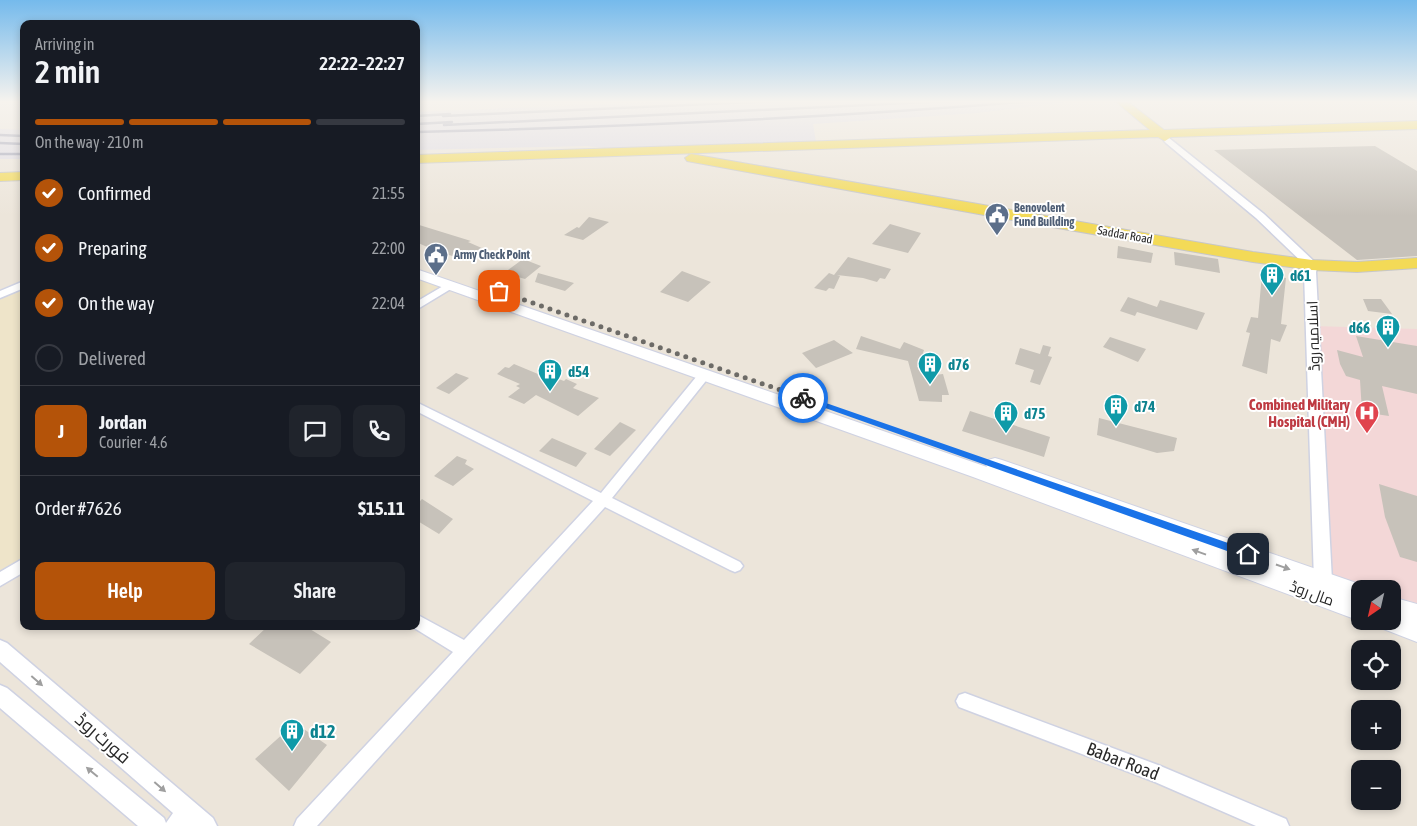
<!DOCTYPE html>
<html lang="en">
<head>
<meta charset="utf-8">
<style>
  :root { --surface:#171b24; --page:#20242c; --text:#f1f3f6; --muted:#9ea1a6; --line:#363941; --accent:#b45309 }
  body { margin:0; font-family:"Asap Condensed",Cairo,sans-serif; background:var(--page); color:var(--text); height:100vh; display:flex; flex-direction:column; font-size:19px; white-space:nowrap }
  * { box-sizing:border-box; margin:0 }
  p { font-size:16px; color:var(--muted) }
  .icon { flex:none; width:28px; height:28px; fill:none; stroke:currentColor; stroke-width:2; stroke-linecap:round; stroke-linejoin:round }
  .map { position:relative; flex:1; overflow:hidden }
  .side { position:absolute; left:20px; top:20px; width:400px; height:610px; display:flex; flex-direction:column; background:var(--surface); border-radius:10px; box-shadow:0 2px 8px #0003 }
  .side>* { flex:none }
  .needle { width:32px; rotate:214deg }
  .fabs { position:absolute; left:1351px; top:580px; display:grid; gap:10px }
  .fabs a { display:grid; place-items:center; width:50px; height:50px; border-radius:10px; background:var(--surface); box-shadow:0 2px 8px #0003; font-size:25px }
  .pin { position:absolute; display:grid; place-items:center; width:42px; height:42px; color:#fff; margin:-21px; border-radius:10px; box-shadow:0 2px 8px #0006 }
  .courier { position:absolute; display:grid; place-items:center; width:50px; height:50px; margin:-25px; border:4px solid #1a73e8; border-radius:50%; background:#fff; color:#222; box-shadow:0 1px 6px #0007 }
  .summary em { font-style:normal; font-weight:600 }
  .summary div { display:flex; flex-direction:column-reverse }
  .summary { display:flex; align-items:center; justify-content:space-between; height:85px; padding:0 15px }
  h1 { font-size:32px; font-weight:600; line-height:38px }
  .bar { display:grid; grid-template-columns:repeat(4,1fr); gap:8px 5px; align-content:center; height:60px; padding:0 15px }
  .bar i { height:6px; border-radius:4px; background:var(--line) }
  .bar .selected { background:var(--accent) }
  .bar p { grid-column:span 4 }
  .line { display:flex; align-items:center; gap:12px; padding:0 15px; border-top:1px solid var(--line) }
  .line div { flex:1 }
  .round { display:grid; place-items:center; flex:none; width:52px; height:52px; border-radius:10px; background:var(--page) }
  ol { padding:0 15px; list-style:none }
  li { display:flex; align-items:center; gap:15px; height:55px }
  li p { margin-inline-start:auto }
  li .icon { padding:5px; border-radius:50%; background:var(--accent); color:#fff; stroke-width:4 }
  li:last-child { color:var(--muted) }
  li i { width:28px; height:28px; border:2px solid var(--line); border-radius:50% }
  .cta { display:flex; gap:10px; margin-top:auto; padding:10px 15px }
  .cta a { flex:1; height:58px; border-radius:10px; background:var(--accent); color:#fff; font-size:20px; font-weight:600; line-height:58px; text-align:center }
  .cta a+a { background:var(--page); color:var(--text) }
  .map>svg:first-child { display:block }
</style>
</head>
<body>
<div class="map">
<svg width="1417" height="826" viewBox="0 0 1417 826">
  <rect width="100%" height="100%" fill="#ece5da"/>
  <path fill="#dedbe4" d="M 681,101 L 1075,101 L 977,113 L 813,124 L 816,142 L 629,151 L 587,146 L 416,150 L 416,112 Z
    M 0,129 L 24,130 L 24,159 L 0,159 Z"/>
  <path fill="#eee4c9" d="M 416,273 L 450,285 L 416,307 Z
    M 24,284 L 24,564 L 0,580 L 0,295 Z"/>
  <path fill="#f3d7d7" d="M 1312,326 L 1417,329 L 1417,614 L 1393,606 L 1392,589 L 1360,589 L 1323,581 Z"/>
  <path fill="#c7c2ba" d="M 1375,146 L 1417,171 L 1417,256 L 1357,260 L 1214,150 Z
    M 589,217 L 609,222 L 583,240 L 564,235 L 577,227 L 579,228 Z
    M 416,224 L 471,241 L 468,242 L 484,249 L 468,260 L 441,253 L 416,242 Z
    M 890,224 L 921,233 L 908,253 L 872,244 Z
    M 1118,246 L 1153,253 L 1151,263 L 1117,258 Z
    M 1174,252 L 1218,259 L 1220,273 L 1175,265 Z
    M 848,257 L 891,269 L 885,279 L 880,278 L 877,282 L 863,278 L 837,275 L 840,276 L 834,289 L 829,288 L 826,291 L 814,288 L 829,273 L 834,275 Z
    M 523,259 L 541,266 L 525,279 L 504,273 Z
    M 682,271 L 711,282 L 688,302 L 660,292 Z
    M 538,273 L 574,283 L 565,291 L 535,282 Z
    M 1262,274 L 1286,278 L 1281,324 L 1287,325 L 1280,342 L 1271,339 L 1267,374 L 1242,366 L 1250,333 L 1246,332 L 1251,317 L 1258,318 Z
    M 1128,297 L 1157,307 L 1160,300 L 1205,313 L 1197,330 L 1137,312 L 1135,316 L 1120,311 Z
    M 1363,299 L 1381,299 L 1392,314 L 1368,311 Z
    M 861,336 L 900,349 L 904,342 L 924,350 L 922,356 L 927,358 L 925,365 L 919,364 L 917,367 L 931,366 L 934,375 L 943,374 L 949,395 L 942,395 L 942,402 L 919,401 L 908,361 L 856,349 Z
    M 1356,336 L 1417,346 L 1417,394 L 1382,386 L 1389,416 L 1362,412 L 1360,380 L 1346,376 L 1340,364 L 1337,350 L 1363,357 Z
    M 1110,337 L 1146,349 L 1138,362 L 1103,347 Z
    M 834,340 L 853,353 L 816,368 L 802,353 Z
    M 1043,345 L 1051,347 L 1048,356 L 1052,357 L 1040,385 L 1030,382 L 1034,370 L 1015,364 L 1020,348 L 1040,354 Z
    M 514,364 L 538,374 L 540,372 L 564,381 L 566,379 L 577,384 L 573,388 L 599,398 L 578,416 L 536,395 L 524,404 L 508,397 L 520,388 L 516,386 L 520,384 L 497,374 L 505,367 L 509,368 Z
    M 456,373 L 469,378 L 449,394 L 436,388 Z
    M 970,411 L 1050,437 L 1044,457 L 962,431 Z
    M 1099,418 L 1177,438 L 1174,451 L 1157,453 L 1097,435 Z
    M 620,422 L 636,430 L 610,456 L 594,449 Z
    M 552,438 L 587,453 L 576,467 L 539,451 Z
    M 457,456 L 467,460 L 465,464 L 474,469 L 453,486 L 434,476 Z
    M 1379,484 L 1417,496 L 1417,562 L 1400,557 L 1385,517 Z
    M 422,499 L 453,519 L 439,534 L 416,520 L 416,505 Z
    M 268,626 L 305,626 L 331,642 L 300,674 L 249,644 Z
    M 295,723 L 327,745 L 289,791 L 255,759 Z"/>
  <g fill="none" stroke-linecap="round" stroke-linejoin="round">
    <defs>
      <path id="minor" d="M 24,281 L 24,288 L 0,298 L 0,291 Z
        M 450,282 L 455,285 L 454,287 L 416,310 L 416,302 Z
        M 705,370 L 711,374 L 709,377 L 612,498 L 740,562 L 743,566 L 740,570 L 735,572 L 730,570 L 605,507 L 317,826 L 294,826 L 297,819 L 453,652 L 411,626 L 416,626 L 416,614 L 464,640 L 593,501 L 416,411 L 416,402 L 601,493 L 701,371 Z
        M 24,558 L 24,572 L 0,586 L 0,572 Z
        M 965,693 L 1158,765 L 1286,819 L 1289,826 L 1256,826 L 1155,782 L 959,707 L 956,701 L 959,695 Z"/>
      <path id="tertiary" d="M 1169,138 L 1264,214 L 1318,265 L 1316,272 L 1332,581 L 1330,586 L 1323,589 L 1316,586 L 1314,581 L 1304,272 L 1306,266 L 1256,218 L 1166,143 L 1164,141 Z
        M 0,640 L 7,643 L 213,818 L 217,826 L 138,826 L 0,708 L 0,685 L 7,688 L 164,818 L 166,823 L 173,813 L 0,662 Z"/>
      <path id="secondary" d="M 416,269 L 987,467 L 986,465 L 988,460 L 995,458 L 1002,460 L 1368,587 L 1360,589 L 1360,621 L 973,477 L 416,278 Z
        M 1392,597 L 1417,604 L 1417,642 L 1381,628 L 1378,621 L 1392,621 Z"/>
      <path id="primary" d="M 1115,101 L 1127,101 L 1164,130 L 1417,121 L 1417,129 L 1171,137 L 1165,141 L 1158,137 L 416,163 L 416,155 L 1150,130 Z
        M 691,154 L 1253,252 L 1312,260 L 1357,262 L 1417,258 L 1417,268 L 1357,272 L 1312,270 L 1253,262 L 1001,218 L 687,161 L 685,158 Z
        M 24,172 L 24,180 L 0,181 L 0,173 Z"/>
    </defs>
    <use href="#minor" stroke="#cfd2e2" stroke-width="3"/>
    <use href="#tertiary" stroke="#cfd2e2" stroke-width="3"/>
    <use href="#secondary" stroke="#cfd2e2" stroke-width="2"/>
    <use href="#primary" stroke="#c7c7c7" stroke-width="2"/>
    <use href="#minor" fill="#fff" fill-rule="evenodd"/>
    <use href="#tertiary" fill="#fff" fill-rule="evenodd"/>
    <use href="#secondary" fill="#fff" fill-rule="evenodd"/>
    <use href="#primary" fill="#f3da57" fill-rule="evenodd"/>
    <path stroke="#9d9fb4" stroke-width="2.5" d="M 416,116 L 450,114
      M 443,116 L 773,101
      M 416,124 L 452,122
      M 444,125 L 949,101
      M 416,132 C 621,127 829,118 1034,101
      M 0,135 L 24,136
      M 0,143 L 24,144
      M 0,154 L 24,154"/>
  </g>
  <defs><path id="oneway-solid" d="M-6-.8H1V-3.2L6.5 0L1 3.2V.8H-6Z" transform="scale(1.25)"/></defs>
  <g fill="#9f9f9f">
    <use href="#oneway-solid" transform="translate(1199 552) rotate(-160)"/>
    <use href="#oneway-solid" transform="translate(1283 567) rotate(19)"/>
    <use href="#oneway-solid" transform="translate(37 681) rotate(41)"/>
    <use href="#oneway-solid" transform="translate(92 772) rotate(-140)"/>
    <use href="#oneway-solid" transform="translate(160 787) rotate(41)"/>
  </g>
  <linearGradient id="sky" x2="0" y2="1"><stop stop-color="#75baec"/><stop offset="0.47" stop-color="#f6f3ee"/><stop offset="1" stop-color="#f6f3ee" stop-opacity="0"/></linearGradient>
  <rect width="1417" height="216" fill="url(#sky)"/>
  <path fill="#1a73e8" d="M 803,395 L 1251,551 L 1252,554 L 1251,557 L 1244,557 L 800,399 L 799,398 Z"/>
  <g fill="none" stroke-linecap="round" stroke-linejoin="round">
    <path stroke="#6d6b67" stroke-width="5" stroke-dasharray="0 9" d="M 499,291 L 803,398"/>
  </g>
  <defs>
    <symbol id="civic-pin" viewBox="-11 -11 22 30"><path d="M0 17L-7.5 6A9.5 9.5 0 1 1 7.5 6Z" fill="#5c6f8a" stroke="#fff"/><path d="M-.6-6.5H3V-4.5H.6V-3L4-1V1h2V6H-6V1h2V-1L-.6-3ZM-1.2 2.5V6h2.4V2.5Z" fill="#fff"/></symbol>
    <symbol id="building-pin" viewBox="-11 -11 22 30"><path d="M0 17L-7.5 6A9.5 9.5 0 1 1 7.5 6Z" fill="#0f9aa8" stroke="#fff"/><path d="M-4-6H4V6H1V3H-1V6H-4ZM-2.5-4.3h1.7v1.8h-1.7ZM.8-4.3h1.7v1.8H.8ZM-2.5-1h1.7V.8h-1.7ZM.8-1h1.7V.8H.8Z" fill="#fff"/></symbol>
    <symbol id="hospital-pin" viewBox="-11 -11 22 30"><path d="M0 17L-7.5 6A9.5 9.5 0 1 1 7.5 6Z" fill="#e0444e" stroke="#fff"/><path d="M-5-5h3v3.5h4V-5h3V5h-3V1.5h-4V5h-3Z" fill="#fff"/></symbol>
  </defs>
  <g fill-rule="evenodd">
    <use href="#civic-pin" x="983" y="201" width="28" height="38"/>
    <use href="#civic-pin" x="422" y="241" width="28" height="38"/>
    <use href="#building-pin" x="1258" y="261" width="28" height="38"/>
    <use href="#building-pin" x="1374" y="313" width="28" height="38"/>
    <use href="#building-pin" x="916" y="350" width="28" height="38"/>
    <use href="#building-pin" x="536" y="357" width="28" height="38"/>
    <use href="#building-pin" x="1102" y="392" width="28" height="38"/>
    <use href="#building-pin" x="992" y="399" width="28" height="38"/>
    <use href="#hospital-pin" x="1353" y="399" width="28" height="38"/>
    <use href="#building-pin" x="278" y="717" width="28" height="38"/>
  </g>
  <g text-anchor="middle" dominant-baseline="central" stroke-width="4" stroke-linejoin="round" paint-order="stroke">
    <g font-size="12" font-weight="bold" fill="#4e5e75" stroke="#fff" text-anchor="start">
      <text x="1014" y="208">Benovolent<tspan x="1014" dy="14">Fund Building</tspan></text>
      <text x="454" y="255">Army Check Point</text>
    </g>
    <g font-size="12" fill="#292929" stroke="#fff">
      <text transform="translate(1125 235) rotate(10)">Saddar Road</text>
    </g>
    <g font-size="15" font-weight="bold" fill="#0d838f" stroke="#fff" text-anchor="start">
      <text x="1290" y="275">d61</text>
      <text x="1370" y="327" text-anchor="end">d66</text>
      <text x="948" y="364">d76</text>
      <text x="568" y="371">d54</text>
      <text x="1134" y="406">d74</text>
      <text x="1024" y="413">d75</text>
    </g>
    <g font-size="15" fill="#292929" stroke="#fff">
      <text transform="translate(1313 336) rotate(-92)">اسلامیہ روڈ</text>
      <text transform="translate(1312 593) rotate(20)">مال روڈ</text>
    </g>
    <g font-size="15" font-weight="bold" fill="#be3a42" stroke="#fff" text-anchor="end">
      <text x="1350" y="404">Combined Military<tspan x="1350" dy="17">Hospital (CMH)</tspan></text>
    </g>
    <g font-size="18" font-weight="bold" fill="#0d838f" stroke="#fff" text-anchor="start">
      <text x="310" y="731">d12</text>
    </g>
    <g font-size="18" fill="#292929" stroke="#fff">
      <text transform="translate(103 738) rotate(41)">فورٹ روڈ</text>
      <text transform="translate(1123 761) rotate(21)">Babar Road</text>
    </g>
  </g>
</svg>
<div class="fabs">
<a><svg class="needle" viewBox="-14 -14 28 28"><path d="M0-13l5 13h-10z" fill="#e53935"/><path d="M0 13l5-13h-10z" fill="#9ea1a6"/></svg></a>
<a><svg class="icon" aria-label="locate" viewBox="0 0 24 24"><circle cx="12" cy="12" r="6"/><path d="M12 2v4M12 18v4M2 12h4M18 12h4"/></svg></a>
<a>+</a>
<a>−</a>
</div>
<div class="pin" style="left:499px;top:291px;background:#ea580c"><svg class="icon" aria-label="bag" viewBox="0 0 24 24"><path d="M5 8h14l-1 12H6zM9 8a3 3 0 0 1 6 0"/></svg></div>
<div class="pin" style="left:1248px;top:554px;background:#1f2937"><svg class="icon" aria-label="home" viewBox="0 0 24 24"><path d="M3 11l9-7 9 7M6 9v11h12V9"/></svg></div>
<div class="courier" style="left:803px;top:398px"><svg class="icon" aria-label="bike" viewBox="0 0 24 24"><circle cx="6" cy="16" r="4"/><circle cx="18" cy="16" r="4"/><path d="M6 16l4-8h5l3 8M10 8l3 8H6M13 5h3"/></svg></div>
<section class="side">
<div class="summary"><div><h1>2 min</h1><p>Arriving in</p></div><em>22:22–22:27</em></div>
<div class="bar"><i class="selected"></i><i class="selected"></i><i class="selected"></i><i></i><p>On the way · 210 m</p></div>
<ol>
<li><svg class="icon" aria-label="check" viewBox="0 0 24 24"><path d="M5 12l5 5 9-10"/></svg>Confirmed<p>21:55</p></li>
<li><svg class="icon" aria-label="check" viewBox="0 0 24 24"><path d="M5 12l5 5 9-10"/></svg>Preparing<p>22:00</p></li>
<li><svg class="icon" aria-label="check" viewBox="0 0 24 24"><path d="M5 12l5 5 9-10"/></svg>On the way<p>22:04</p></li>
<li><i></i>Delivered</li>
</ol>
<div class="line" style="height:90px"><b class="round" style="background:var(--accent);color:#fff">J</b><div><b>Jordan</b><p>Courier · 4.6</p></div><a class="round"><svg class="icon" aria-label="chat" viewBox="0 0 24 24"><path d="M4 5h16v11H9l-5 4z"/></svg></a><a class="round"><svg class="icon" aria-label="phone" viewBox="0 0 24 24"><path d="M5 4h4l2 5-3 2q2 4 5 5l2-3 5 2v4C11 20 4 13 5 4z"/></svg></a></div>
<div class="line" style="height:65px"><div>Order #7626</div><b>$15.11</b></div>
<div class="cta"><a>Help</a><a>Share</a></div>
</section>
</div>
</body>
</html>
